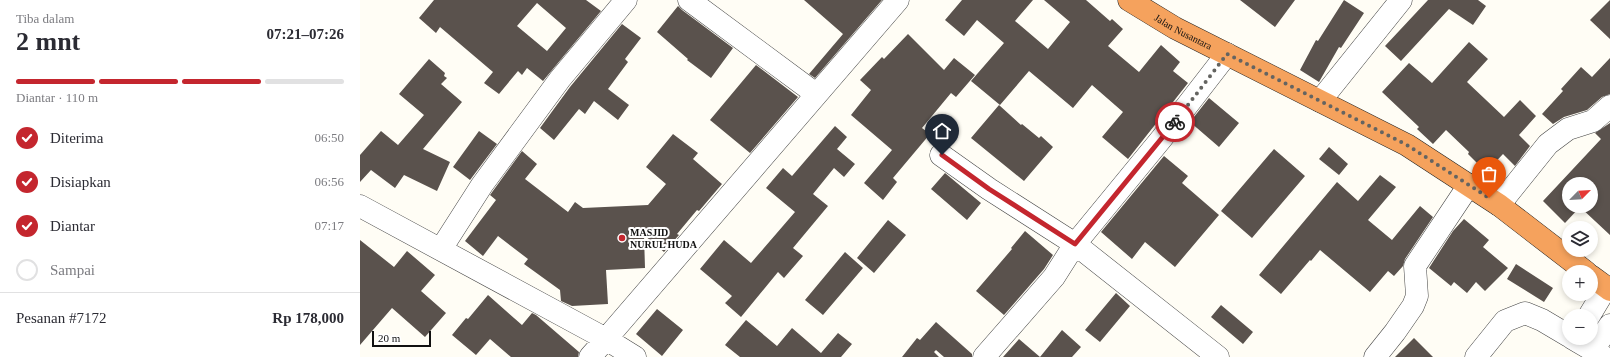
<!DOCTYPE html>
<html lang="id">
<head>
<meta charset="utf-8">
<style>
  :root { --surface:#fff; --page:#f7f7f7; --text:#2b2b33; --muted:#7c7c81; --line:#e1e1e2; --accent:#c4262e }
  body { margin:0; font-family:"Times New Roman",serif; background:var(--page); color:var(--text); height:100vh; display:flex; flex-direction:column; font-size:15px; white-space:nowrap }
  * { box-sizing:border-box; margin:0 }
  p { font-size:13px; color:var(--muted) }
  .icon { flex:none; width:22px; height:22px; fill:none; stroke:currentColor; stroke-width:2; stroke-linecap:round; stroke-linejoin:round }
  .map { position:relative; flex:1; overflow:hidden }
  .drawer { display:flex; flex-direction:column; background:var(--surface); width:360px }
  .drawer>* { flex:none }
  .needle { width:26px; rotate:66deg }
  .controls { position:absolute; left:1202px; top:177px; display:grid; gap:8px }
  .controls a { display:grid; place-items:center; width:36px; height:36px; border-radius:50%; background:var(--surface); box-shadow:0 2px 6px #0003; font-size:20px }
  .scale { position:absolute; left:12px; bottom:10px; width:59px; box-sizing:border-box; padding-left:4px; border:2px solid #111; border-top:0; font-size:11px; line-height:14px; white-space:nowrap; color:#111; -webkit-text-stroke:3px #fff; paint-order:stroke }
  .pin { position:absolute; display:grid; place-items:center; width:34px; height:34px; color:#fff; margin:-41px -17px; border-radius:50% 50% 50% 0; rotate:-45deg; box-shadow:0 0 4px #0007 }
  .pin .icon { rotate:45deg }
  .courier { position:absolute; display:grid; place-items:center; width:40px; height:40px; margin:-20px; border:3px solid #c4262e; border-radius:50%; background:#fff; color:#222; box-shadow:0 1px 5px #0007 }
  .headline em { font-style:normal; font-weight:700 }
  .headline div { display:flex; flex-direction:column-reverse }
  .headline { display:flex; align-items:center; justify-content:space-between; height:68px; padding:0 16px }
  h1 { font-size:26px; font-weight:700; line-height:30px }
  .bar { display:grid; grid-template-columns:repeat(4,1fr); gap:6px 4px; align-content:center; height:48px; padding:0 16px }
  .bar i { height:5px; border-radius:3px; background:var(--line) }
  .bar .on { background:var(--accent) }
  .bar p { grid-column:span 4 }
  .line { display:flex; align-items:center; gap:10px; padding:0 16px; border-top:1px solid var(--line) }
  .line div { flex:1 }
  ol { padding:0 16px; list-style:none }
  li { display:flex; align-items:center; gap:12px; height:44px }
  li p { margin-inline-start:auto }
  li .icon { padding:4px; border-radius:50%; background:var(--accent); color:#fff; stroke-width:4 }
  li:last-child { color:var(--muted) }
  li i { width:22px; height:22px; border:2px solid var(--line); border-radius:50% }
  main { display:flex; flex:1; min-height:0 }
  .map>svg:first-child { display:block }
</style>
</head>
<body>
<main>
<section class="drawer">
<div class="headline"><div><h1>2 mnt</h1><p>Tiba dalam</p></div><em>07:21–07:26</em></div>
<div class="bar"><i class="on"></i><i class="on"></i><i class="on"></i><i></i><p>Diantar · 110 m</p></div>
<ol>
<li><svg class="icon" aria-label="check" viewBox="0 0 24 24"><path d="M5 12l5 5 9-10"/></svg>Diterima<p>06:50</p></li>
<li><svg class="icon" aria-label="check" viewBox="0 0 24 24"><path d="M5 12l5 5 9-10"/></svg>Disiapkan<p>06:56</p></li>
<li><svg class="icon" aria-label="check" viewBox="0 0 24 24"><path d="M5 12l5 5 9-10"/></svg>Diantar<p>07:17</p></li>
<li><i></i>Sampai</li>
</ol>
<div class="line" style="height:52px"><div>Pesanan #7172</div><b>Rp 178,000</b></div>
</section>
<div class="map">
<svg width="1250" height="357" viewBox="0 0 1250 357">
  <rect width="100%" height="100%" fill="#fffdf5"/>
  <path fill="#5a524d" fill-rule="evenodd" d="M 74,0 L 226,0 L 241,11 L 183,81 L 167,68 L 162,75 L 158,71 L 139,94 L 124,83 L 133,72 L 80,27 L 76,33 L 59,18 ZM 177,3 L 206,28 L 187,51 L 157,26 Z
    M 444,0 L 522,0 L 455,78 L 449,74 L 483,34 Z
    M 602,0 L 673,0 L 655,21 L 688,49 L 710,22 L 684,0 L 726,0 L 750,21 L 752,19 L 763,29 L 748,46 L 779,72 L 801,45 L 820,62 L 813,71 L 828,83 L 768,159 L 742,137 L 763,112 L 732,85 L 713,108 L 669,71 L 640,105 L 611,81 L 644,43 L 617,20 L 604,36 L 585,20 Z
    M 880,0 L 935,0 L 915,27 Z
    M 984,0 L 1004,13 L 981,48 L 979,47 L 959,82 L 940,70 L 956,40 L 958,41 Z
    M 1068,0 L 1118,0 L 1126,6 L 1113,25 L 1089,9 L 1041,61 L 1025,46 Z
    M 1250,0 L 1250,39 L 1230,20 Z
    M 318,6 L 322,10 L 373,48 L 351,78 L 327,60 L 328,59 L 297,32 Z
    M 262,24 L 281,38 L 265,59 L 268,62 L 248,89 L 269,105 L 258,120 L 234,101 L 225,114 L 219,109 L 194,140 L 180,128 L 210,87 Z
    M 548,34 L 584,70 L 594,58 L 615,75 L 596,97 L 591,93 L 562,128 L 570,134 L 533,178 L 537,182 L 523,200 L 504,183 L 532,150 L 491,115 L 511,90 L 500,80 L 522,57 L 524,59 Z
    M 1109,42 L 1128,59 L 1107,82 L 1144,117 L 1160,100 L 1176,116 L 1159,135 L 1170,146 L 1155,166 L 1143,154 L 1126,172 L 1108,154 L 1109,152 L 1086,130 L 1073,144 L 1057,129 L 1059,127 L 1022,92 L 1049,63 L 1072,83 Z
    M 1250,58 L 1250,94 L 1242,97 L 1227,110 L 1204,117 L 1193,124 L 1182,114 L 1203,91 L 1201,89 L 1221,67 L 1232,77 Z
    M 69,59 L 85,73 L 84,76 L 87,78 L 81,84 L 102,102 L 63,149 L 90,162 L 77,191 L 44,175 L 35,188 L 11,170 L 0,182 L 0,155 L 21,131 L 38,145 L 64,115 L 39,94 Z
    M 396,65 L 438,97 L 390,153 L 350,120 Z
    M 849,98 L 879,123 L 859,147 L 830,122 Z
    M 639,105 L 661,125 L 662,124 L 679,138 L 681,136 L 693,147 L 664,181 L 611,138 Z
    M 1250,123 L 1250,235 L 1220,207 L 1205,223 L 1183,201 L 1241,139 L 1235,133 ZM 1209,184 L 1231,184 L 1231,206 L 1209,206 Z
    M 475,126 L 487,137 L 477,149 L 495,164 L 484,177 L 474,168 L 453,194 L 468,206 L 433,248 L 443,256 L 424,278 L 418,272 L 381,317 L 365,303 L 372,296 L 340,269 L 364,240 L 391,263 L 435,212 L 406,188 L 423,168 L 432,176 Z
    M 119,131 L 137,144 L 110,180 L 93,167 Z
    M 313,134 L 338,153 L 333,159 L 362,184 L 339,211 L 337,210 L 317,234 L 319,235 L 304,252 L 284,235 L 285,268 L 246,270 L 248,304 L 212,306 L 201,301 L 200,290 L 164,264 L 168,259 L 138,236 L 123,256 L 105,241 L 136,200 L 130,195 L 162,151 L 177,164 L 165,179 L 208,212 L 215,202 L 223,208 L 288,205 L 306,184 L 286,167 Z
    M 969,147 L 988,164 L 979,175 L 959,159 Z
    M 914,149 L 945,176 L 892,238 L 861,211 Z
    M 804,156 L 828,176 L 822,183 L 859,215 L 815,267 L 785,242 L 772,259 L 741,232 Z
    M 585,173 L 621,203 L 607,220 L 571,189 Z
    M 1020,175 L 1036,187 L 1008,220 L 1032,240 L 1060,206 L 1073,217 L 1045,259 L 1043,266 L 1034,276 L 1028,271 L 1010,292 L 960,250 L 951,261 L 950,260 L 921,294 L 899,275 L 977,182 L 998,201 Z
    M 1104,219 L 1129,240 L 1123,247 L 1148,268 L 1125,291 L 1116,282 L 1107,293 L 1094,282 L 1091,286 L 1069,268 L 1093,231 Z
    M 528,220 L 546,235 L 514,273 L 497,258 Z
    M 665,231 L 693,255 L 684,269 L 644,315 L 616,291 L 652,249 L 651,248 Z
    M 0,240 L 34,267 L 47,251 L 75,275 L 61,291 L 86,313 L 65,337 L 32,308 L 0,345 Z
    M 485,252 L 503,268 L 463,315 L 445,300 Z
    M 1156,264 L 1193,288 L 1184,302 L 1147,279 Z
    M 756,293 L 770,306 L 740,342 L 725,330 Z
    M 128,295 L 162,325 L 172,313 L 176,315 L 219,352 L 218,357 L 151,357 L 130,339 L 116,355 L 92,335 L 106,318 L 108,319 Z
    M 861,305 L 893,332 L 883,344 L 851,317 Z
    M 297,309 L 323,330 L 302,356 L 276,334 Z
    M 386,320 L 417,346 L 432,328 L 461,353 L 478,333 L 492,344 L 481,357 L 380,357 L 365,345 Z
    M 576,322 L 612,354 L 612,357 L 584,357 L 576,350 L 574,352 L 579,357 L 542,357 L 557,338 L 560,340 Z
    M 702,330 L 721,347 L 712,357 L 680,357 Z
    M 1054,338 L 1073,357 L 1035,357 Z
    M 659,339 L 680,357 L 643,357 Z"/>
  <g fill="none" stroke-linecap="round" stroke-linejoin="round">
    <defs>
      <path id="minor" d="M 329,0 L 456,94
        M 960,101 L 1041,0
        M 581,155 L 629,189 L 715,244 L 858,357
        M 1139,205 L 1188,144 L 1208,129 L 1233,121 L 1250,106
        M 0,206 L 246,339 L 538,0
        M 81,249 L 122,185 L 200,79 L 266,0
        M 1229,316 L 1246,288
        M 1212,338 L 1244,357
        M 1233,350 L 1250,325
        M 230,357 L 246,339 L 275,357
        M 624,357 L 694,277 L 715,244 L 802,138 L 867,54
        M 1015,357 L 1035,332 L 1053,306 L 1057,296 L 1055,266 L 1109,185
        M 1116,357 L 1145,321 L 1165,313 L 1182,320 L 1209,336"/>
      <g id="highway">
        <path id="s1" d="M 769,0 L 815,28 L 1047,145 L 1139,205 L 1226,272"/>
        <path d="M 1231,276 L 1250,290"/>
      </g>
    </defs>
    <use href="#minor" stroke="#444" stroke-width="23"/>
    <use href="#highway" stroke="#222" stroke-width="23"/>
    <use href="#minor" stroke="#fff" stroke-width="22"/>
    <use href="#highway" stroke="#f5a25d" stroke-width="22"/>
  </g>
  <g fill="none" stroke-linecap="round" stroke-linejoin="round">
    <path stroke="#646461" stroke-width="4" stroke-dasharray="0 7.2" d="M 815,122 L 867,54 L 1047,145 L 1129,198"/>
    <path stroke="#c4262e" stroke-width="5" d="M 582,155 L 629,189 L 715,244 L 815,122"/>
  </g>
  <circle fill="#c4262e" stroke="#fff" stroke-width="1.5" cx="262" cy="238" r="4"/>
  <g text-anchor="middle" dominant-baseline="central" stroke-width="4" stroke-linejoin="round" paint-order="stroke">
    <g font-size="10" fill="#111" stroke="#fff">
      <text stroke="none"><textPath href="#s1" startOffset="63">Jalan Nusantara</textPath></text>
    </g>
    <g font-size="10" font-weight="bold" fill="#111" stroke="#fff" text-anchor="start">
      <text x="270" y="232">MASJID<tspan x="270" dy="12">NURUL HUDA</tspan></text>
    </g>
  </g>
</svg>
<div class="controls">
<a><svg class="needle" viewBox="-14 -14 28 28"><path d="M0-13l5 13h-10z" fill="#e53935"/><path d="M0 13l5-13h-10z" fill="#7c7c81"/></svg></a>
<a><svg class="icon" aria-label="layers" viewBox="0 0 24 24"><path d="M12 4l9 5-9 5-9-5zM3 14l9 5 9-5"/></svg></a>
<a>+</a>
<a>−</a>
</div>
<div class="scale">20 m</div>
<div class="pin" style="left:1129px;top:198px;background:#ea580c"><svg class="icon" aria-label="bag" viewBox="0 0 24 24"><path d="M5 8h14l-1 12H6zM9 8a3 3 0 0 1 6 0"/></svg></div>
<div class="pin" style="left:582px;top:155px;background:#1f2937"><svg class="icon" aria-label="home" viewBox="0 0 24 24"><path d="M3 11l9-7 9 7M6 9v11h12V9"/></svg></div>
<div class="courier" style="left:815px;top:122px"><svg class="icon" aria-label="bike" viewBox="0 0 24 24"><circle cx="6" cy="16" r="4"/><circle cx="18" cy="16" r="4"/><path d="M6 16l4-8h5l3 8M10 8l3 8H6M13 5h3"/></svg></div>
</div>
</main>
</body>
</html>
